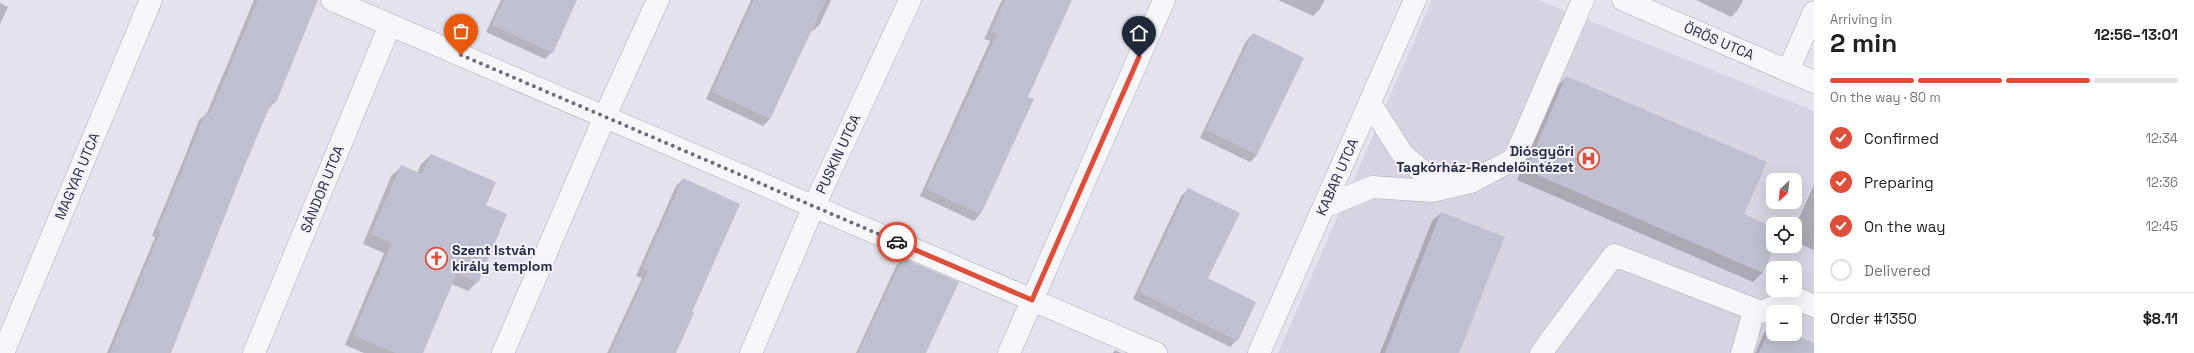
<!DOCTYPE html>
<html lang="en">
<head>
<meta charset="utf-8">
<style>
  :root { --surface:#fff; --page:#f6f6f6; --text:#222; --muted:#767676; --line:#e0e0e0; --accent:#dd4f3b }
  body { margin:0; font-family:"Space Grotesk",sans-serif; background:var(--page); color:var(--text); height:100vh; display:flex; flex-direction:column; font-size:15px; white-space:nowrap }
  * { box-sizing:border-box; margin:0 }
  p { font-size:13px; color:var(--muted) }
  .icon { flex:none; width:22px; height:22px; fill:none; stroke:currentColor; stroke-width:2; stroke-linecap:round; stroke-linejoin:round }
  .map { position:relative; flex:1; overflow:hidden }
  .side { display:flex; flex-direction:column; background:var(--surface); width:380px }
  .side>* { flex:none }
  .needle { width:26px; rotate:207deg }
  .tools { position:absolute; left:1766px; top:173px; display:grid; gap:8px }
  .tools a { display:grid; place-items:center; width:36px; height:36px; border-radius:8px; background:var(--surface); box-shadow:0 4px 16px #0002; font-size:20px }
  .pin { position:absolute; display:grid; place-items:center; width:34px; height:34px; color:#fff; margin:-41px -17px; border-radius:50% 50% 50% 0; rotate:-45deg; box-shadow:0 0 4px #0007 }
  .pin .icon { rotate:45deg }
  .courier { position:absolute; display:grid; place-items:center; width:40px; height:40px; margin:-20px; border:3px solid #dd4f3b; border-radius:50%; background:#fff; color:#222; box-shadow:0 1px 5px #0007 }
  .summary em { font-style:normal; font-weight:700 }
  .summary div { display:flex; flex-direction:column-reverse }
  .summary { display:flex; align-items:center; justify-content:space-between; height:68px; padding:0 16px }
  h1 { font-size:26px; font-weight:700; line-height:30px }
  .bar { display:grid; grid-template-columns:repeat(4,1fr); gap:6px 4px; align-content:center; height:48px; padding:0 16px }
  .bar i { height:5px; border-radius:3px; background:var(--line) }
  .bar .selected { background:var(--accent) }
  .bar p { grid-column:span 4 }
  .line { display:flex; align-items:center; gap:10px; padding:0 16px; border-top:1px solid var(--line) }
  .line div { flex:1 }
  ol { padding:0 16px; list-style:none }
  li { display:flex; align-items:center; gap:12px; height:44px }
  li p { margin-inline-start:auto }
  li .icon { padding:4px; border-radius:50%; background:var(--accent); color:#fff; stroke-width:4 }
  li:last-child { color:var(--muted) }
  li i { width:22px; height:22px; border:2px solid var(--line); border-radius:50% }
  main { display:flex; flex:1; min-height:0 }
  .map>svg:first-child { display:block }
</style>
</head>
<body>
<main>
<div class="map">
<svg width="1814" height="353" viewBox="0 0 1814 353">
  <rect width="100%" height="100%" fill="#e2e3ec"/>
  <path fill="#d4d5e1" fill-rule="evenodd" d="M 1432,0 L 1538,0 L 1814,111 L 1814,353 L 1278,353 ZM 1773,180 L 1795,180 L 1795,202 L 1773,202 ZM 1773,224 L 1795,224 L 1795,246 L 1773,246 ZM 1773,268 L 1795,268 L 1795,290 L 1773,290 ZM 1773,312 L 1795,312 L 1795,334 L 1773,334 Z"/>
  <path fill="#0003" d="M 254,0 L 304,0 L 275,102 L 268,109 L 242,170 L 169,353 L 107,353 L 155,237 L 152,236 L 185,156 L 199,120 L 207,113 Z
    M 501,0 L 560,0 L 552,52 L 545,59 L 486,32 Z
    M 751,0 L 831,0 L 820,24 L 813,31 L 811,30 L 770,119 L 763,126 L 706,99 Z
    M 1002,0 L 1071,0 L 1026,97 L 1032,100 L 980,214 L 974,221 L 920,196 L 990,41 L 984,39 Z
    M 1278,0 L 1325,0 L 1320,9 L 1313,16 Z
    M 1696,0 L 1743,0 L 1738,10 L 1731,17 Z
    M 0,3 L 8,7 L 0,24 Z
    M 1253,34 L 1257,155 L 1250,162 L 1200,138 L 1246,41 Z
    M 1567,77 L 1743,215 L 1773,228 L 1774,246 L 1762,273 L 1753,282 L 1517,180 L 1557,86 Z
    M 431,155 L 477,282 L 468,291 L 452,284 L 422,353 L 364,353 L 345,345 L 384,253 L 363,244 L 391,176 L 401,167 L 417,174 L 421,164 Z
    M 683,179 L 690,312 L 675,353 L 607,353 L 642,278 L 636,276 L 676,186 Z
    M 1814,185 L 1814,250 L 1795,242 L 1795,227 Z
    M 1188,189 L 1207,279 L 1237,340 L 1230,347 L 1133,299 L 1181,196 Z
    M 1441,213 L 1458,353 L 1380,353 L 1432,221 Z
    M 903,259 L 924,353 L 856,353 L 896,266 Z
    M 1773,324 L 1773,334 L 1793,334 L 1814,344 L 1814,353 L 1755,353 L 1764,333 Z
    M 1115,350 L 1121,353 L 1113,353 Z"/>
  <path fill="#bfc0cf" d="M 258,0 L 318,0 L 276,103 L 272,101 L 243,170 L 171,353 L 110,353 L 161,230 L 158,229 L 206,112 L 210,114 Z
    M 504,0 L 577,0 L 553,53 L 492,25 Z
    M 754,0 L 826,0 L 770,119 L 712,92 Z
    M 1005,0 L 1072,0 L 1028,97 L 1034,99 L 981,214 L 926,189 L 997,34 L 991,32 Z
    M 1253,33 L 1304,58 L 1257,155 L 1206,130 Z
    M 1566,76 L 1767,162 L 1744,214 L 1773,227 L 1773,246 L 1775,246 L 1763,273 L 1526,170 Z
    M 431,154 L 496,182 L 486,205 L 507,214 L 478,283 L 457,273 L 423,353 L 395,353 L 353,335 L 392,243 L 371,234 L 401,165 L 422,174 Z
    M 683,178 L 740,204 L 692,312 L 694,313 L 676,353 L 610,353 L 648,271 L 642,269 Z
    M 1188,188 L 1240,213 L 1208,278 L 1256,302 L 1238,341 L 1139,292 Z
    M 1441,212 L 1505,237 L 1459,353 L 1385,353 Z
    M 903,258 L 959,282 L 926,353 L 858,353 Z
    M 1773,323 L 1773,334 L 1795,334 L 1814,343 L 1814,353 L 1759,353 Z"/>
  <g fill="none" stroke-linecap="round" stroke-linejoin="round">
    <defs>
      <path id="minor" d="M 332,0 L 1156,353
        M 1623,0 L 1814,82
        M 1788,71 L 1814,12
        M 1370,103 L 1403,155 L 1429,177 L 1456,180
        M 1324,207 L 1372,187 L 1432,191 L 1471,182 L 1514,159 L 1583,0
        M 3,353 L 151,0
        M 254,353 L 390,25
        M 503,353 L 605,116 L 658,0
        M 751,353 L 814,206 L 910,0
        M 1009,353 L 1164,0
        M 1259,353 L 1415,0
        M 1541,353 L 1614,255 L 1761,312
        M 1742,353 L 1753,315 L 1796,298 L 1814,306"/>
    </defs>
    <use href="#minor" stroke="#aaacba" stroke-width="23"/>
    <use href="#minor" stroke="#f5f6fa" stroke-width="22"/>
  </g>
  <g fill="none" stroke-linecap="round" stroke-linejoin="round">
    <path stroke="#696b80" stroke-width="4" stroke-dasharray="0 7.2" d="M 461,55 L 897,242"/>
    <path stroke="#dd4f3b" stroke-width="5" d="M 897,242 L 1032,300 L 1139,57"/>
  </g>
  <defs>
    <symbol id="hospital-ring" viewBox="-11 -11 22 22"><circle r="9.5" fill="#f2f3f9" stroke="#dd4f3b" stroke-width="1.5"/><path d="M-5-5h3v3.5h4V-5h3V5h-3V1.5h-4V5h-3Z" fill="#dd4f3b"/></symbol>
    <symbol id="church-ring" viewBox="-11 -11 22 22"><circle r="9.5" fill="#f2f3f9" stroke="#dd4f3b" stroke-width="1.5"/><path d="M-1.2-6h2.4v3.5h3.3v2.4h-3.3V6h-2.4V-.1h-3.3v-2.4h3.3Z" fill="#dd4f3b"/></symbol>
  </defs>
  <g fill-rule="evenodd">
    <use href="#hospital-ring" x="1576" y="146" width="25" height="25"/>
    <use href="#church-ring" x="424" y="246" width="25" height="25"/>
  </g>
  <g text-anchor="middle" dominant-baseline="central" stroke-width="4" stroke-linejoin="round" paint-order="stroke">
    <g font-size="14" fill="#282b46" stroke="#f2f3f9">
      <text transform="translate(1719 41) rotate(23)">ÖRÖS UTCA</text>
      <text transform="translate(838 154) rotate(-65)">PUSKIN UTCA</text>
      <text transform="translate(77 176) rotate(-67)">MAGYAR UTCA</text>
      <text transform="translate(1337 177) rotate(-66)">KABAR UTCA</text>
      <text transform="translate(322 189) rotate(-68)">SÁNDOR UTCA</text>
    </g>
    <g font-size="14" font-weight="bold" fill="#282b46" stroke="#f2f3f9" text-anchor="end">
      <text x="1574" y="151">Diósgyőri<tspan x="1574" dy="16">Tagkórház-Rendelőintézet</tspan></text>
      <text x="452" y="250" text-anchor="start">Szent István<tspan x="452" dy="16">király templom</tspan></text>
    </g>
  </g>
</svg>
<div class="tools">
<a><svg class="needle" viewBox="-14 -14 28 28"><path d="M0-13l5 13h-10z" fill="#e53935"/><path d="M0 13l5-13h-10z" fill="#767676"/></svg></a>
<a><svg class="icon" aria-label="locate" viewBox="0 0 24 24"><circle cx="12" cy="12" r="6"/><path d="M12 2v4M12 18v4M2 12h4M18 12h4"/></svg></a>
<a>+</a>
<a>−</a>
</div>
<div class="pin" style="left:461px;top:55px;background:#ea580c"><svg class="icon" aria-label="bag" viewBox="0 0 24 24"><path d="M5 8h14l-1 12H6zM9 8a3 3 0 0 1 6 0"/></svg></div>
<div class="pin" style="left:1139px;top:57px;background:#1f2937"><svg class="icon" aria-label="home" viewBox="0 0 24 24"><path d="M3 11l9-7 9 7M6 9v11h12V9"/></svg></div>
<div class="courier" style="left:897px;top:242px"><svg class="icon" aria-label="car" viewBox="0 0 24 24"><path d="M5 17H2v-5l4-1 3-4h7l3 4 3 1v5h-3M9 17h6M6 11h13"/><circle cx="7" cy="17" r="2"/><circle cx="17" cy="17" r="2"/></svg></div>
</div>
<section class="side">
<div class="summary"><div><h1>2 min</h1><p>Arriving in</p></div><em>12:56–13:01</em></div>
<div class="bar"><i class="selected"></i><i class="selected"></i><i class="selected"></i><i></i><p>On the way · 80 m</p></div>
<ol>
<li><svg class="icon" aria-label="check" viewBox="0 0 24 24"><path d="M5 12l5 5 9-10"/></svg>Confirmed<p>12:34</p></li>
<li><svg class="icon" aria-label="check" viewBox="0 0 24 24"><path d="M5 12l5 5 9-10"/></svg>Preparing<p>12:36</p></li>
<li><svg class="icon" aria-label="check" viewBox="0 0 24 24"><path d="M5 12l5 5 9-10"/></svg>On the way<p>12:45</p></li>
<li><i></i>Delivered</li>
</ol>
<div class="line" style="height:52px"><div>Order #1350</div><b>$8.11</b></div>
</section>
</main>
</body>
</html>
